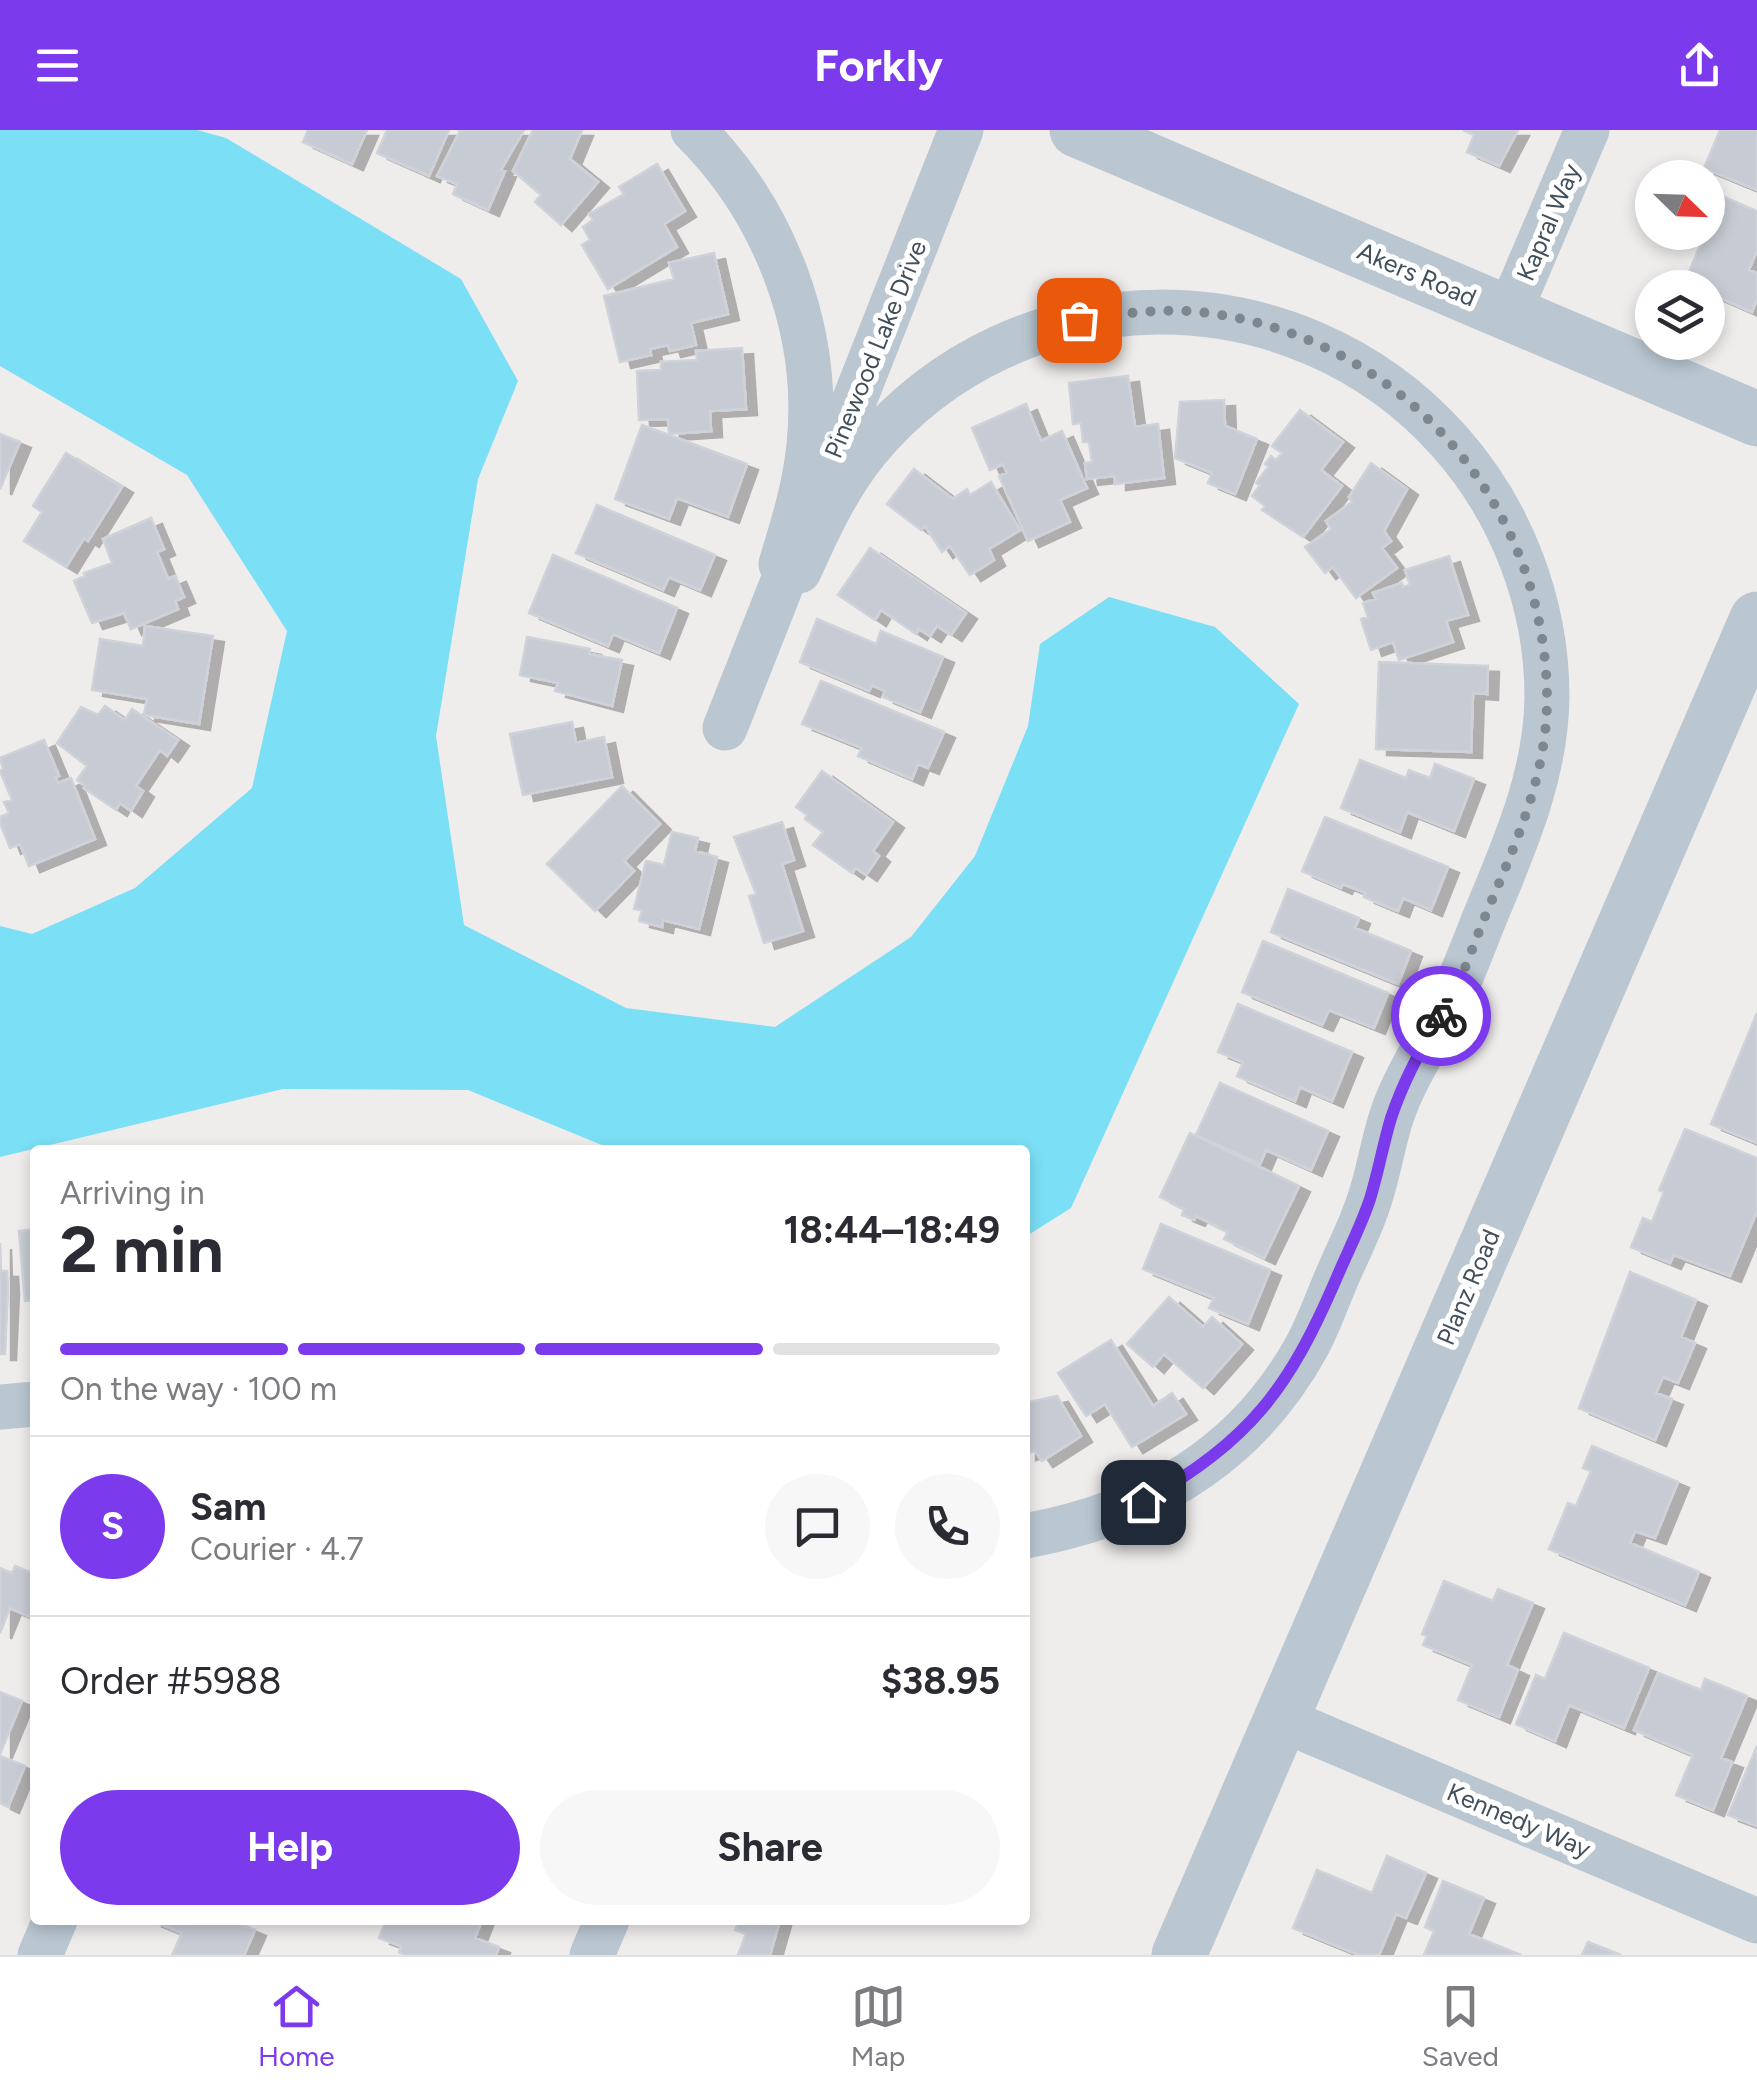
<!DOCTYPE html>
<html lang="en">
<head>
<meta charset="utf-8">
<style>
  :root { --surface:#fff; --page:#f7f7f7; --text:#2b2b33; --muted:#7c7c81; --line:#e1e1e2; --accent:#7c3aed }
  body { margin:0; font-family:Figtree,sans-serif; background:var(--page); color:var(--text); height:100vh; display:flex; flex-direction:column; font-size:38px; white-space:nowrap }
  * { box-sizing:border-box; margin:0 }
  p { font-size:32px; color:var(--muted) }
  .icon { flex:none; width:55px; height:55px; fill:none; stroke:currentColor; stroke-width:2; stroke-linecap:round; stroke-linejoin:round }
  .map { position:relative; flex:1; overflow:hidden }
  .sheet { position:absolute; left:30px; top:1015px; width:1000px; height:780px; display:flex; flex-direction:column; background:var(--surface); border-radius:10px; box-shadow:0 5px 15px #0003 }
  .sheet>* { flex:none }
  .needle { width:65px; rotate:113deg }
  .controls { position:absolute; left:1635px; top:30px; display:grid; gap:20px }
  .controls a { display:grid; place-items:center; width:90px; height:90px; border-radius:50%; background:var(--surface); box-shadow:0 5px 15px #0003; font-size:50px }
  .pin { position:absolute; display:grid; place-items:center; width:85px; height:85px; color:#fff; margin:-42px; border-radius:20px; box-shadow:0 5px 15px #0006 }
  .courier { position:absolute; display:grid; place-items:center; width:100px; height:100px; margin:-50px; border:8px solid #7c3aed; border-radius:50%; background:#fff; color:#222; box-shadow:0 2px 12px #0007 }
  .summary em { font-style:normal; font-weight:700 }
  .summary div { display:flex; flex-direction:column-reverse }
  .summary { display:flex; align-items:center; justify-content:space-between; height:170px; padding:0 30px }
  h1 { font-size:65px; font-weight:700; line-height:75px }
  .bar { display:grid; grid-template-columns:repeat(4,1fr); gap:15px 10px; align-content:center; height:120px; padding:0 30px }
  .bar i { height:12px; border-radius:8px; background:var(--line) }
  .bar .active { background:var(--accent) }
  .bar p { grid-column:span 4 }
  .line { display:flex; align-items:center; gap:25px; padding:0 30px; border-top:2px solid var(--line) }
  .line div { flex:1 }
  .round { display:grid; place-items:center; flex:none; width:105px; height:105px; border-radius:52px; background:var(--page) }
  .action { display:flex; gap:20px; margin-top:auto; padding:20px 30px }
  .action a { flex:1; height:115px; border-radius:60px; background:var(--accent); color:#fff; font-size:40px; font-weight:700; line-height:115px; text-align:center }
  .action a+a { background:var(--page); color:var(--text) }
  header { display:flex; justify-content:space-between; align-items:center; height:130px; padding:0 30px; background:var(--accent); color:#fff; font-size:45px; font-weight:700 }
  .dock { display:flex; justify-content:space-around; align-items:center; height:140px; border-top:2px solid var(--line); background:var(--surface); font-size:28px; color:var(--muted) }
  .dock a { display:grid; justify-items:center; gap:5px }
  .dock .active { color:var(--accent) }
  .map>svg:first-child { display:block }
</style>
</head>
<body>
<header><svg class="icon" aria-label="menu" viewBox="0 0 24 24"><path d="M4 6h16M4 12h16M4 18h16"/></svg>Forkly<svg class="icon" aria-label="share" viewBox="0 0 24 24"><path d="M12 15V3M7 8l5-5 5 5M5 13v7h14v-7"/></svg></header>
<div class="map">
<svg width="1757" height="1825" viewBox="0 0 1757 1825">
  <defs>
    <filter id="shadow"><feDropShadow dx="11" dy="6" stdDeviation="0" flood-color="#0004"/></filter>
  </defs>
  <rect width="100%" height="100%" fill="#efecec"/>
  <path fill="#7bdff6" d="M 0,0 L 197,0 L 226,8 L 461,149 L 518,251 L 478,349 L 436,606 L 464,795 L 626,878 L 775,897 L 911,807 L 975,726 L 1028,596 L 1040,514 L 1109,467 L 1215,497 L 1299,574 L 1071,1078 L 1025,1107 L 1025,1020 L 614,1020 L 468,960 L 283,959 L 0,1027 L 0,796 L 32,804 L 135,758 L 252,658 L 287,501 L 187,345 L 0,236 Z"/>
  <path fill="#c7cbd3" stroke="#cfd2d9" stroke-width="2.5" filter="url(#shadow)" d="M 308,0 L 367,0 L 352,34 L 303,12 Z
    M 387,0 L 449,0 L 429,46 L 377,23 Z
    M 458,0 L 524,0 L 501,40 L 505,41 L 488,80 L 453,64 L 457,54 L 437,46 L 460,1 Z
    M 533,0 L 582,0 L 570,29 L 598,52 L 561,95 L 535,72 L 541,65 L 513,41 Z
    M 1463,0 L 1518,0 L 1499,36 L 1467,22 L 1474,5 Z
    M 1720,0 L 1757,0 L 1757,60 L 1704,38 Z
    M 657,34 L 685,81 L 664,94 L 677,117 L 608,159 L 582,115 L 590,110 L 583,97 L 593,90 L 589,84 L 624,64 L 619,57 Z
    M 1708,60 L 1757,81 L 1757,120 L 1749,140 L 1757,143 L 1757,169 L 1752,182 L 1708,163 L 1708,158 L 1684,154 L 1704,106 L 1694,102 L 1708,102 Z
    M 714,123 L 728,184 L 691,193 L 696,215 L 670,221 L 668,215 L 650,219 L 651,225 L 620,232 L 604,166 L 674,149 L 669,133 Z
    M 742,218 L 746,279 L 710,281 L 711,301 L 669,304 L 668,289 L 639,290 L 637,241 L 661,240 L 661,232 L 697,230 L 696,221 Z
    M 1128,246 L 1135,297 L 1158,294 L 1164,348 L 1115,354 L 1115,346 L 1087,349 L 1085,333 L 1092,332 L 1089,312 L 1083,312 L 1081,293 L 1073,294 L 1069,253 Z
    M 1224,270 L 1225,296 L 1257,309 L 1235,364 L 1208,353 L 1212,343 L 1175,328 L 1180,272 Z
    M 1026,274 L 1041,311 L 1062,301 L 1087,358 L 1060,370 L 1070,392 L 1028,411 L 999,346 L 1007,343 L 1003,334 L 990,340 L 972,298 Z
    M 1300,280 L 1343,312 L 1321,340 L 1342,356 L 1303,407 L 1262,380 L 1265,376 L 1252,366 L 1260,355 L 1256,353 L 1268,337 L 1265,334 L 1271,326 L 1276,330 L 1282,323 L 1272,316 Z
    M 642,295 L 747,334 L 728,387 L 677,368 L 669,389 L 615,369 Z
    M 0,304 L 20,312 L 0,359 Z
    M 66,323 L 122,357 L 88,411 L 84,408 L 66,437 L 24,411 L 42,382 L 33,376 Z
    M 1371,333 L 1407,359 L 1384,401 L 1391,411 L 1382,418 L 1397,438 L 1356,468 L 1333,437 L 1325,443 L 1305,417 L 1331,399 L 1326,391 L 1352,372 L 1349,367 Z
    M 914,339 L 953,369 L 967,359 L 970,365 L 991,352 L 1020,400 L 989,419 L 994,430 L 970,445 L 950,416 L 942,422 L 925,396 L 921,400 L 887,374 Z
    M 597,375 L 715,425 L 700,460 L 669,447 L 663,460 L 576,423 Z
    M 151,388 L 164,419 L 157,422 L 168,449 L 175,446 L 184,467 L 175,471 L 178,479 L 131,499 L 124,483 L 92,493 L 74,451 L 85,446 L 84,443 L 112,433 L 103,409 Z
    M 870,418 L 966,483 L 951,505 L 937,496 L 930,506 L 919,499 L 916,504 L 881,480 L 875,490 L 838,465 Z
    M 553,425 L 677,478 L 659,523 L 613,504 L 608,516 L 529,483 Z
    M 1449,426 L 1468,485 L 1446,491 L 1453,512 L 1399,530 L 1393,512 L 1371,520 L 1361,489 L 1368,487 L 1363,473 L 1376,469 L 1373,463 L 1402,453 L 1403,457 L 1410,455 L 1405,440 Z
    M 817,489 L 876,514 L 881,501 L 943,527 L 920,582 L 883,567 L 885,561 L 872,555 L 869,561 L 800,532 Z
    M 145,496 L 213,506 L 199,594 L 144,585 L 147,569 L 92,560 L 100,509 L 143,516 Z
    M 527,507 L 590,519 L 589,524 L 622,530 L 612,576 L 555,561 L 558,553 L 520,545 Z
    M 1379,532 L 1488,536 L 1487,564 L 1473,563 L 1471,622 L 1376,619 Z
    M 821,551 L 944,602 L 928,638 L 918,634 L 912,649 L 858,626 L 862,618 L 802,594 Z
    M 105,576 L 125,590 L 132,579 L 178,610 L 167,626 L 160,620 L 136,656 L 143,661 L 131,681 L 120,673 L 116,680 L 84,658 L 85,656 L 77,650 L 87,636 L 57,613 L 81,577 L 98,585 Z
    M 572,592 L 576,613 L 604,607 L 612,647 L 523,665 L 510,604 Z
    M 44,610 L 59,646 L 55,647 L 58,653 L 71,648 L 95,709 L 29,736 L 20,714 L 10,718 L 0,693 L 0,687 L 9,683 L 4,672 L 12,670 L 0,641 L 3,639 L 0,628 Z
    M 1360,630 L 1406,648 L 1409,640 L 1430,648 L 1435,634 L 1474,649 L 1454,701 L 1407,682 L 1400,702 L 1341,678 Z
    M 822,641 L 893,692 L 873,721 L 879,726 L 866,745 L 856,738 L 852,743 L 813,715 L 823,702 L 805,689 L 807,685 L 796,677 Z
    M 622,656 L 660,694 L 624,731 L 634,741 L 595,781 L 547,734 Z
    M 1325,687 L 1448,737 L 1431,780 L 1403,768 L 1398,781 L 1364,767 L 1366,763 L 1343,754 L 1341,758 L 1302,741 Z
    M 782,692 L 794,730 L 782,734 L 803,801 L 764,813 L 749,766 L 756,764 L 734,707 Z
    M 672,702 L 698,708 L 695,721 L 717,727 L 699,799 L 663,790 L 662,797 L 639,791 L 642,780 L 634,779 L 646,731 L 664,735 Z
    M 1288,759 L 1359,788 L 1355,798 L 1411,821 L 1398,854 L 1271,802 Z
    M 1263,811 L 1388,863 L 1374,898 L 1329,880 L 1322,895 L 1242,862 Z
    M 1238,874 L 1352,922 L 1332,971 L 1300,957 L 1295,971 L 1237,946 L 1243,932 L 1218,922 Z
    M 1757,883 L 1757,1013 L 1711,994 Z
    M 1220,953 L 1328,1001 L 1311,1040 L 1266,1020 L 1260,1034 L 1196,1005 Z
    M 1685,999 L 1757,1028 L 1757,1081 L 1730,1146 L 1674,1125 L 1670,1133 L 1631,1117 L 1643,1088 L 1652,1092 L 1664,1062 L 1659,1060 Z
    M 1190,1003 L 1299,1056 L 1264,1128 L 1224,1109 L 1228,1102 L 1196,1086 L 1194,1090 L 1182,1085 L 1184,1079 L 1160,1067 Z
    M 1161,1094 L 1270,1140 L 1248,1194 L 1209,1178 L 1214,1168 L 1143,1139 Z
    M 35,1099 L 35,1170 L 25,1171 L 19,1101 Z
    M 0,1113 L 1,1141 L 7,1141 L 8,1158 L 5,1224 L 0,1224 Z
    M 1630,1142 L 1696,1170 L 1681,1207 L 1695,1213 L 1678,1253 L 1663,1247 L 1656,1263 L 1672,1269 L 1655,1310 L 1579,1278 Z
    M 1169,1167 L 1203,1197 L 1212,1187 L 1242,1214 L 1203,1258 L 1164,1224 L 1153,1237 L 1127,1214 Z
    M 1111,1210 L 1153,1276 L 1172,1263 L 1186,1284 L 1132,1317 L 1105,1274 L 1086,1286 L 1058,1243 Z
    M 1057,1266 L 1081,1306 L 1042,1331 L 1035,1321 L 1025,1324 L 1025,1273 Z
    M 1592,1316 L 1678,1352 L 1655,1408 L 1635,1401 L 1630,1413 L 1699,1442 L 1685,1475 L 1549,1419 L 1568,1373 L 1576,1376 L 1591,1341 L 1583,1338 Z
    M 15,1436 L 35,1444 L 35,1489 L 10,1478 L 0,1503 L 0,1438 L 12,1443 Z
    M 1444,1451 L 1493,1471 L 1498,1459 L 1533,1473 L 1507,1535 L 1518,1540 L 1499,1587 L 1458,1570 L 1472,1535 L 1423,1515 L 1427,1506 L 1422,1504 Z
    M 1564,1503 L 1649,1538 L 1624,1598 L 1569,1575 L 1555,1611 L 1516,1594 L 1536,1545 L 1545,1549 Z
    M 1658,1543 L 1701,1560 L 1705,1549 L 1747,1566 L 1721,1628 L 1732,1632 L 1713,1680 L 1676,1665 L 1693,1625 L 1634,1600 Z
    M 0,1562 L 22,1571 L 0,1624 Z
    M 1757,1616 L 1757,1696 L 1728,1685 Z
    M 0,1626 L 25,1636 L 8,1677 L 0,1673 Z
    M 1387,1726 L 1426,1743 L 1406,1788 L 1396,1784 L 1379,1825 L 1359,1825 L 1293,1798 L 1317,1740 L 1372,1763 Z
    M 1443,1751 L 1484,1768 L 1469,1804 L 1521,1825 L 1424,1825 L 1434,1801 L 1425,1797 Z
    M 150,1790 L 231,1790 L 255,1800 L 244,1825 L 172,1825 L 182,1803 Z
    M 386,1790 L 482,1790 L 475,1808 L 499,1817 L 496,1825 L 405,1825 L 399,1822 L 401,1816 L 379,1808 Z
    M 740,1790 L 780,1790 L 770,1825 L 738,1825 L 746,1804 L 735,1800 Z
    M 1588,1812 L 1621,1825 L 1582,1825 Z"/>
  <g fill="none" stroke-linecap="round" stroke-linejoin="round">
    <path stroke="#bac7d1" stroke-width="45" d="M 693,0 C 774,80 821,200 809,315 C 805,356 793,395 781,434 L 799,441 C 818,399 837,357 867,320 C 1018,138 1295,137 1450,312 C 1512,382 1547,474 1547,567 C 1546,644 1516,712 1487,782 C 1475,811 1464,842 1450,871 C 1431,909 1406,944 1392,985 C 1383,1012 1379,1041 1370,1068 C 1362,1095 1348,1121 1337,1147 C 1327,1170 1319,1194 1307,1216 C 1246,1327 1147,1384 1025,1406
      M 1509,183 L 1587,0
      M 725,598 L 961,0
      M 0,1277 L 35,1274
      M 1281,1589 L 1757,1791
      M 40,1825 L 55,1790
      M 592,1825 L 607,1790"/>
    <path stroke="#bac7d1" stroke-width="55" d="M 1077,0 L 1757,289
      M 1179,1825 L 1757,489"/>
  </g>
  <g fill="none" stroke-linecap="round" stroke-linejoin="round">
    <path stroke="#7f878e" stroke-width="10" stroke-dasharray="0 18" d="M 1079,190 C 1119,184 1159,178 1199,182 C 1396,203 1544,368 1547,565 C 1548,646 1514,717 1484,789 C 1471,821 1460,856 1441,886"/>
    <path stroke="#7c3aed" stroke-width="12" d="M 1143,1372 C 1251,1309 1288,1261 1337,1147 C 1348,1121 1361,1096 1370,1069 C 1378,1043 1383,1015 1391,988 C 1403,952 1421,918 1441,886"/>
  </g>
  <g text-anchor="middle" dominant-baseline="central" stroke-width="10" stroke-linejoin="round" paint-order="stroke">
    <g font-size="25" fill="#42505c" stroke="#fff">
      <text transform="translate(1548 92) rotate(-67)">Kapral Way</text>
      <text transform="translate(1417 144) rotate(23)">Akers Road</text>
      <text transform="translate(875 219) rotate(-68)">Pinewood Lake Drive</text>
      <text transform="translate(1468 1157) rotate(-67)">Planz Road</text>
      <text transform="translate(1519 1690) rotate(23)">Kennedy Way</text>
    </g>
  </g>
</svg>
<div class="controls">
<a><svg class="needle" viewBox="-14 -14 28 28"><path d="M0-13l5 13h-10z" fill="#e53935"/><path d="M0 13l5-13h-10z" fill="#7c7c81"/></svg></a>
<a><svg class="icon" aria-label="layers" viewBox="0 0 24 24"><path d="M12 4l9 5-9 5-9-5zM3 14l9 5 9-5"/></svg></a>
</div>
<div class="pin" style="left:1079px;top:190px;background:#ea580c"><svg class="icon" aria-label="bag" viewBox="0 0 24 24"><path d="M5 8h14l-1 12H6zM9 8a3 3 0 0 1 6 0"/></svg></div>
<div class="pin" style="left:1143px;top:1372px;background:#1f2937"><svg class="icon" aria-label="home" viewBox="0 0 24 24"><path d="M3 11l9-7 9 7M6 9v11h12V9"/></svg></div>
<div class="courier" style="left:1441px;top:886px"><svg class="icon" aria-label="bike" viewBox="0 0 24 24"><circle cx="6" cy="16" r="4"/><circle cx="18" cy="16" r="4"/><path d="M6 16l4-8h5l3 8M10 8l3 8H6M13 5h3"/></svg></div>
<section class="sheet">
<div class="summary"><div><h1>2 min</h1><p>Arriving in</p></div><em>18:44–18:49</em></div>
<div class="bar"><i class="active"></i><i class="active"></i><i class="active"></i><i></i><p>On the way · 100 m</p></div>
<div class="line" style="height:180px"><b class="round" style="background:var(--accent);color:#fff">S</b><div><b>Sam</b><p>Courier · 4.7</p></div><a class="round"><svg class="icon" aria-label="chat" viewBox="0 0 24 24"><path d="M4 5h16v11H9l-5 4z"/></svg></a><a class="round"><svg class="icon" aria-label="phone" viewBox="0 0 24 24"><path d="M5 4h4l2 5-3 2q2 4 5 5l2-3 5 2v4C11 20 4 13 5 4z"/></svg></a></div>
<div class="line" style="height:130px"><div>Order #5988</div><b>$38.95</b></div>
<div class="action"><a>Help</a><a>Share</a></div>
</section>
</div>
<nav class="dock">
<a class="active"><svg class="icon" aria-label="home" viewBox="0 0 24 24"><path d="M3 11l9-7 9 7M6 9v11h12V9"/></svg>Home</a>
<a><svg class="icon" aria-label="map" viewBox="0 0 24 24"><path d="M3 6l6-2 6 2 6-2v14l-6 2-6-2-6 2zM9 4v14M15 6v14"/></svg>Map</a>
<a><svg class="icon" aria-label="saved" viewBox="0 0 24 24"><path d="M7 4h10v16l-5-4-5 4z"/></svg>Saved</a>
</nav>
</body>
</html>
